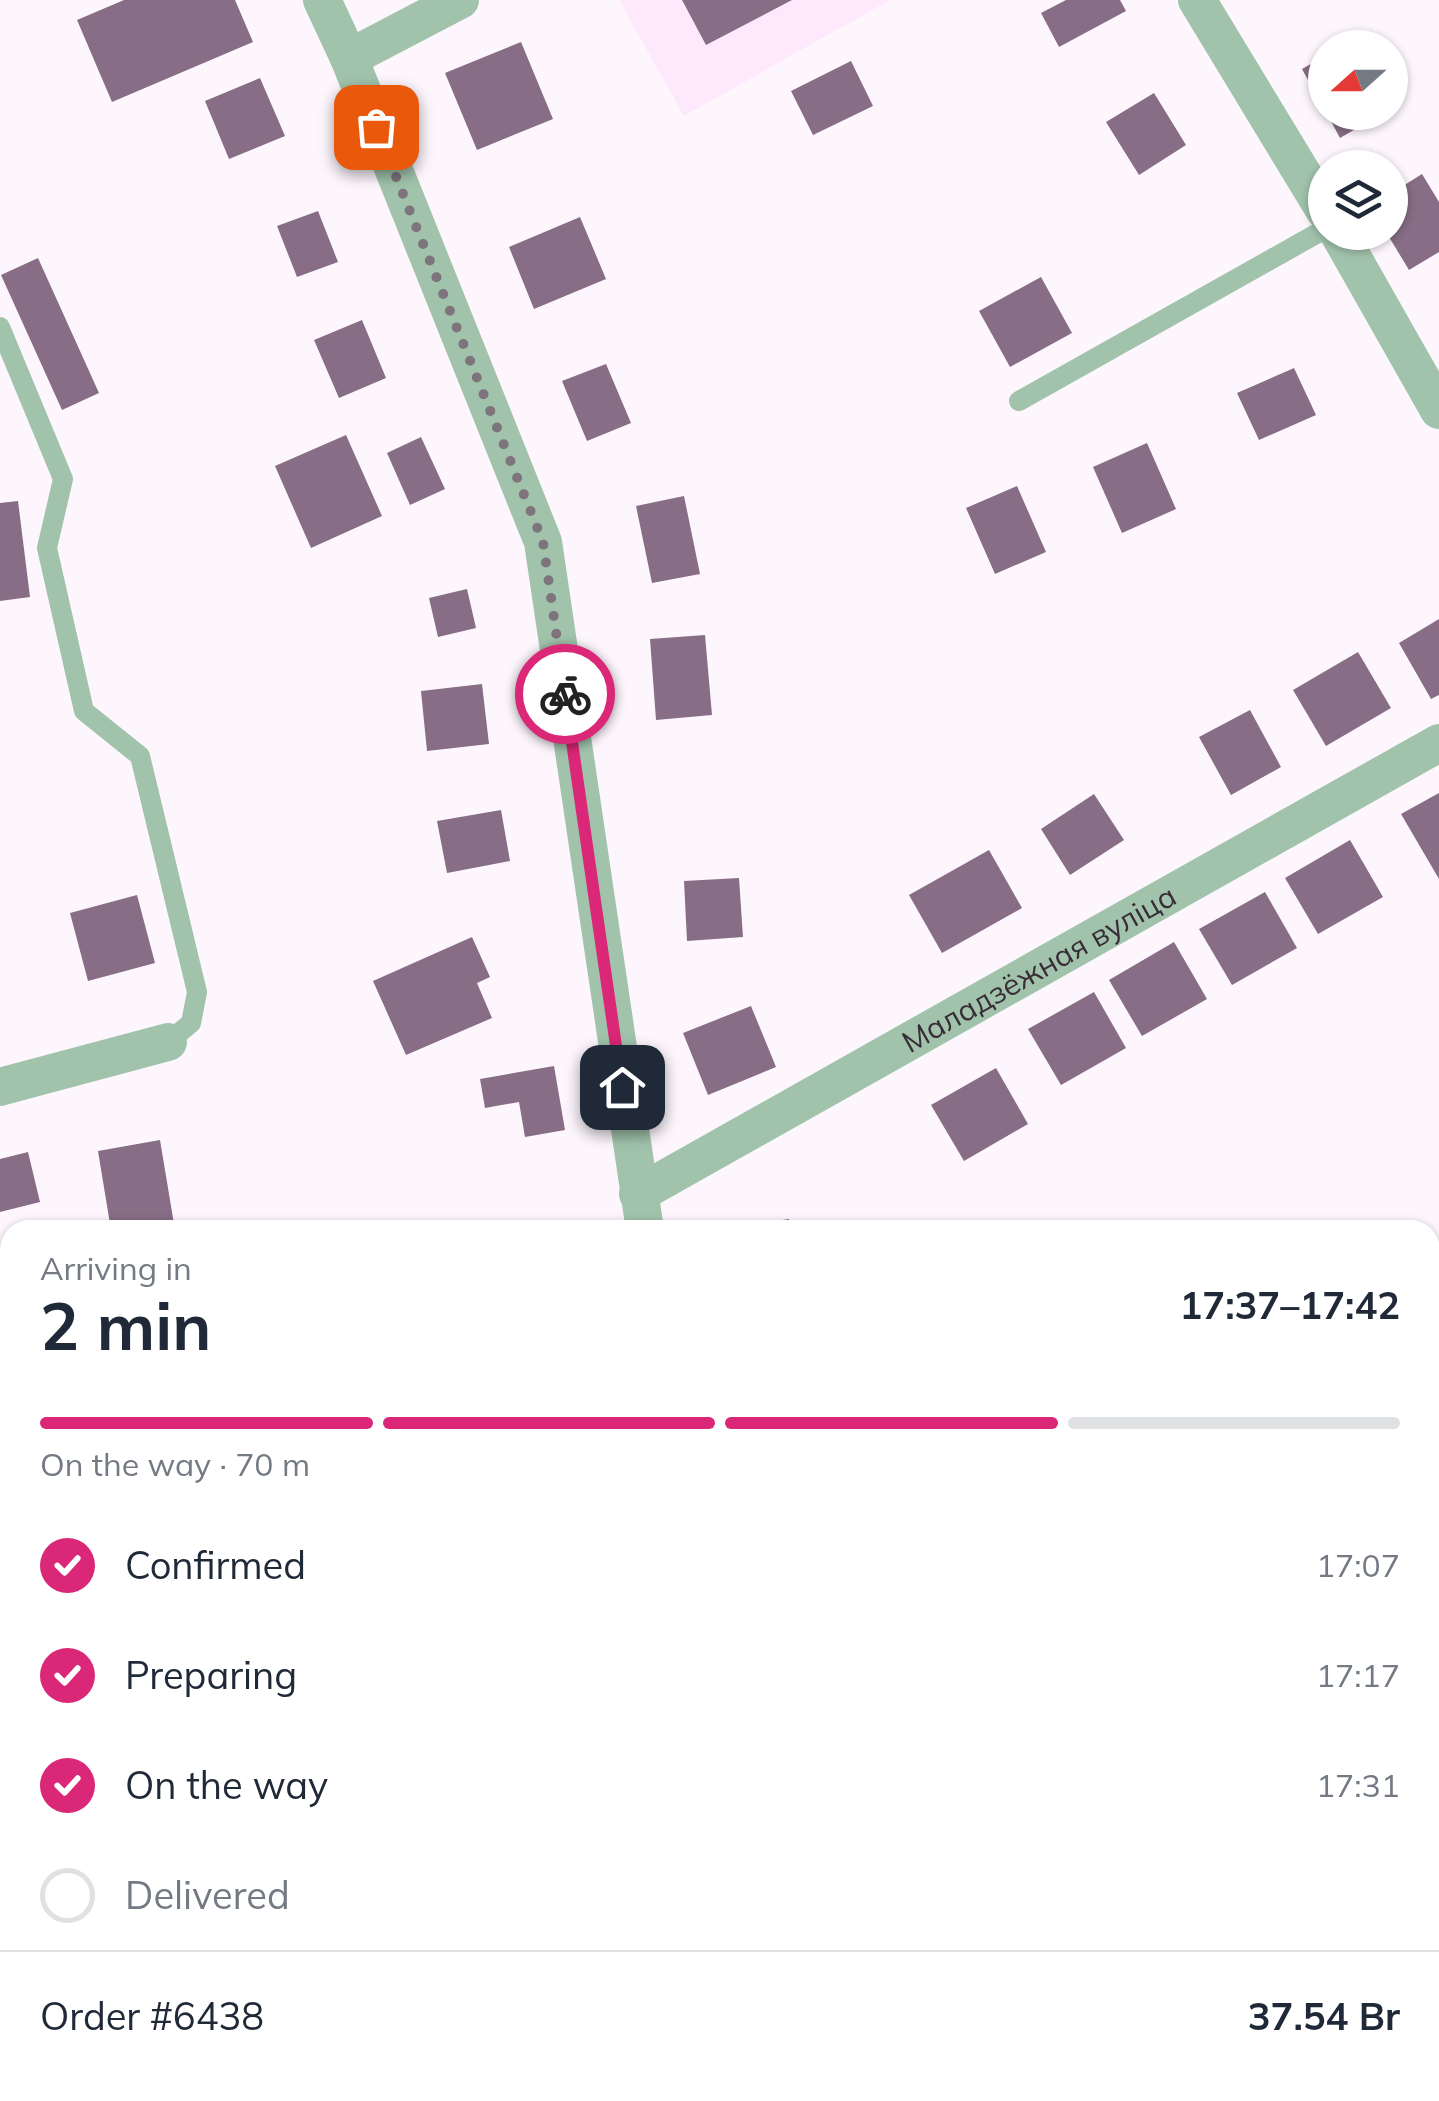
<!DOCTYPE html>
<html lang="en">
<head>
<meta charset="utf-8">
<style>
  :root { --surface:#fff; --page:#f6f6f7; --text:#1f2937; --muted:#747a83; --line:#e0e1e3; --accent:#db2777 }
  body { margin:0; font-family:Mulish,sans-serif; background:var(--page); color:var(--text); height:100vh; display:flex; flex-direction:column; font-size:38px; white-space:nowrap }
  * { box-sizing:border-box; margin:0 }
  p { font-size:32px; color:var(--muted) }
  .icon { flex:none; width:55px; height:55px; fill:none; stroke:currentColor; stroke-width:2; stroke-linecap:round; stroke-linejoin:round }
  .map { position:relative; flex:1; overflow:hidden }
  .panel { position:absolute; left:0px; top:1220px; width:1440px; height:882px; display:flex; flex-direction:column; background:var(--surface); border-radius:30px 30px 0 0; box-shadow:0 2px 8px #0004 }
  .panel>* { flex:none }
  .needle { width:65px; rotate:249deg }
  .buttons { position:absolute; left:1308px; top:30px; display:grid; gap:20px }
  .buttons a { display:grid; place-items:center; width:100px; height:100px; border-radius:50%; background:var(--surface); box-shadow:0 2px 8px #0004; font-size:50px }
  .pin { position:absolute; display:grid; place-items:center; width:85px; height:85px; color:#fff; margin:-42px; border-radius:20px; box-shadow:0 5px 15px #0006 }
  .courier { position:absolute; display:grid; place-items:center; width:100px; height:100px; margin:-50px; border:8px solid #db2777; border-radius:50%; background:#fff; color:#222; box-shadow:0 2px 12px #0007 }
  .headline em { font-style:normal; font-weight:700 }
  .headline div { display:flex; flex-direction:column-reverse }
  .headline { display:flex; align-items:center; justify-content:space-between; height:170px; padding:0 40px }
  h1 { font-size:65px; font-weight:700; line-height:75px }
  .bar { display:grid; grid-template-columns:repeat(4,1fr); gap:15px 10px; align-content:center; height:120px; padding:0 40px }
  .bar i { height:12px; border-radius:8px; background:var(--line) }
  .bar .current { background:var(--accent) }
  .bar p { grid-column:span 4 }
  .line { display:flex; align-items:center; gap:25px; padding:0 40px; border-top:2px solid var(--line) }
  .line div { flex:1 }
  ol { padding:0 40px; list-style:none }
  li { display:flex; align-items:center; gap:30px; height:110px }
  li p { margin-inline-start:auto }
  li .icon { padding:10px; border-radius:50%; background:var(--accent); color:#fff; stroke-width:4 }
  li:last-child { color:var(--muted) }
  li i { width:55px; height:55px; border:5px solid var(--line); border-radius:50% }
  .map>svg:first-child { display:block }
</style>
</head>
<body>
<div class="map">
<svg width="1439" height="2101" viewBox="0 0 1439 2101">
  <rect width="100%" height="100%" fill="#fdf7fd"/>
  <path fill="#fee9fc" d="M 619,0 L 890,0 L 684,116 Z"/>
  <path fill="#f2c6ee" d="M 1439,1970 L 1439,2101 L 1287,2101 L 1306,2093 L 1430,2092 L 1430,1989 Z"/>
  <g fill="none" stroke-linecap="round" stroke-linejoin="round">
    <path stroke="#60b280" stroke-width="11" d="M 1430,2027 L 1439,2019
      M 1348,2101 L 1357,2092"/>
  </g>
  <path fill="#876d85" d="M 124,0 L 235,0 L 253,42 L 112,102 L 77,20 Z
    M 682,0 L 792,0 L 706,45 Z
    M 1066,0 L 1120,0 L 1126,11 L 1059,47 L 1041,13 Z
    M 521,42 L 553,119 L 477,150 L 445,73 Z
    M 1325,56 L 1325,111 L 1302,69 Z
    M 851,61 L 873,106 L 813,135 L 791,91 Z
    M 260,78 L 285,136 L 229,159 L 205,101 Z
    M 1154,93 L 1186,145 L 1139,175 L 1106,122 Z
    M 1326,112 L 1385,112 L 1340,138 Z
    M 1422,174 L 1439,202 L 1439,252 L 1409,270 L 1386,232 L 1390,232 L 1390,194 Z
    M 318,211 L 338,262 L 297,277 L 277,226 Z
    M 580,217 L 606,279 L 534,309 L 509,247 Z
    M 38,258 L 99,393 L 62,410 L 1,275 Z
    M 1041,277 L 1072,333 L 1010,367 L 979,311 Z
    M 362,320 L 386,378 L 339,398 L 314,340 Z
    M 606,364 L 631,423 L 587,441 L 562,381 Z
    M 1294,368 L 1316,415 L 1259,440 L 1237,393 Z
    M 346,435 L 382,516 L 311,548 L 275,466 Z
    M 421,437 L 445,489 L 410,505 L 387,453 Z
    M 1147,443 L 1176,509 L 1122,533 L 1093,467 Z
    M 1017,486 L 1046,552 L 995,574 L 966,508 Z
    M 684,496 L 700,574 L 652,583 L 636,506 Z
    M 18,501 L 30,597 L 0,601 L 0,503 Z
    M 467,589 L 476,628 L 438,637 L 429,598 Z
    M 1439,619 L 1439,695 L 1431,699 L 1399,643 Z
    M 705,635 L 712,715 L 656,720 L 650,639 Z
    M 1358,652 L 1391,708 L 1326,746 L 1293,690 Z
    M 482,684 L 489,744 L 427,751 L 421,691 Z
    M 1250,710 L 1281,767 L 1231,795 L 1199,737 Z
    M 1439,793 L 1439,879 L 1401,814 Z
    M 1094,794 L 1124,840 L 1070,875 L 1041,829 Z
    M 501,810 L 510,861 L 447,873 L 437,821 Z
    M 1350,840 L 1383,897 L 1318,934 L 1285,878 Z
    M 989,850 L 1022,908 L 942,953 L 909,895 Z
    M 739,878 L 743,937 L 687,941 L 684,881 Z
    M 1265,892 L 1297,948 L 1232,985 L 1199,929 Z
    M 137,895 L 155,963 L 88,981 L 70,913 Z
    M 472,937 L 490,977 L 477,983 L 492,1018 L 406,1055 L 373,981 Z
    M 1174,942 L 1207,999 L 1142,1036 L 1109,980 Z
    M 1094,992 L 1126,1048 L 1061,1085 L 1028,1029 Z
    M 751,1006 L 776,1067 L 708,1095 L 683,1033 Z
    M 554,1066 L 565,1130 L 525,1137 L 519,1102 L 485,1108 L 480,1079 Z
    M 996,1068 L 1028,1124 L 964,1161 L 931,1105 Z
    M 160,1140 L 175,1230 L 111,1230 L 98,1151 Z
    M 28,1152 L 40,1202 L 0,1212 L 0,1159 Z
    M 789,1219 L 790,1230 L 728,1230 L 728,1228 Z
    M 584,1220 L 586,1230 L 534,1230 L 534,1228 Z
    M 1,1736 L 10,1763 L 10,1776 L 0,1779 Z
    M 10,2006 L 10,2084 L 0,2088 L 0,2009 Z
    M 363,2092 L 444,2092 L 447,2101 L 342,2101 Z
    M 569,2092 L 617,2092 L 621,2101 L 573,2101 Z"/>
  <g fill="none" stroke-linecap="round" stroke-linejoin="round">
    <path stroke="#a1c3ac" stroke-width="20" d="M 0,327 L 63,479 L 47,548 L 84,711 L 140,756 L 197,992 L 191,1023 L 168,1042
      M 1019,401 L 1325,229"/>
    <g stroke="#a1c3ac" stroke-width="38">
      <path d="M 322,0 L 349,58 L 543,542 L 645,1230"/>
      <path d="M 1197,0 L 1325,211"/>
      <path d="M 349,58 L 460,0"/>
      <path d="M 1338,232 L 1439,410"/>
      <path d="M 0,1087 L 168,1042"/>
      <path id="s1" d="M 638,1194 L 1439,743"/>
      <path d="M 1430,1605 L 1439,1601"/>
      <path d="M 0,1651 L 10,1647"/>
      <path d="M 171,2101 L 191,2092"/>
    </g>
  </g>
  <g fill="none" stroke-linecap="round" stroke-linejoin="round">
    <path stroke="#7d747c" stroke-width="10" stroke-dasharray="0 18" d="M 376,127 L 543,542 L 565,694"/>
    <path stroke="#db2777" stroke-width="12" d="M 565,694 L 622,1087"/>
  </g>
  <g text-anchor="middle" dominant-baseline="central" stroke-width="10" stroke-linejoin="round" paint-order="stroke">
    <g font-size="30" fill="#382d37" stroke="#fff">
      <text stroke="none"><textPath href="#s1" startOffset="460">Маладзёжная вуліца</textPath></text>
    </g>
  </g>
</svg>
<div class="buttons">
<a><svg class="needle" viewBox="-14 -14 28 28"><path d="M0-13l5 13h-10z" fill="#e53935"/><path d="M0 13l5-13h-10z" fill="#747a83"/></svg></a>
<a><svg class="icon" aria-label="layers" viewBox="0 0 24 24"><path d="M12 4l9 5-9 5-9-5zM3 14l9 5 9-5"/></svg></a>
</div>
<div class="pin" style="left:376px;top:127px;background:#ea580c"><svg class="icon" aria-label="bag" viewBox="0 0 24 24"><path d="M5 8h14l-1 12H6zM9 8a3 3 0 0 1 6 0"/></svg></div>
<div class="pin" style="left:622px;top:1087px;background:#1f2937"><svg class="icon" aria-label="home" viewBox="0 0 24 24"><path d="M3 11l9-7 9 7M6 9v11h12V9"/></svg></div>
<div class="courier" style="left:565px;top:694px"><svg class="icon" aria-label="bike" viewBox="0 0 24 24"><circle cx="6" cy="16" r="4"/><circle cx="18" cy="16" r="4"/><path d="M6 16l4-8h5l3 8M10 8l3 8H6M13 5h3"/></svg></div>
<section class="panel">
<div class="headline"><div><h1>2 min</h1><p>Arriving in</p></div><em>17:37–17:42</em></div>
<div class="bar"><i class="current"></i><i class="current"></i><i class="current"></i><i></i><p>On the way · 70 m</p></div>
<ol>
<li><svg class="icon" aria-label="check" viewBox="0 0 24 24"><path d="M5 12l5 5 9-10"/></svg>Confirmed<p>17:07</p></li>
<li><svg class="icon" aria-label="check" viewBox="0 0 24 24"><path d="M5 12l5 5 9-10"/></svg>Preparing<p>17:17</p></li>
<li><svg class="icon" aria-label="check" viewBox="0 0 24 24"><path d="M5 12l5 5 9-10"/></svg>On the way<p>17:31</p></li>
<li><i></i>Delivered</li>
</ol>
<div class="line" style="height:130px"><div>Order #6438</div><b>37.54 Br</b></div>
</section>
</div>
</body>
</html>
